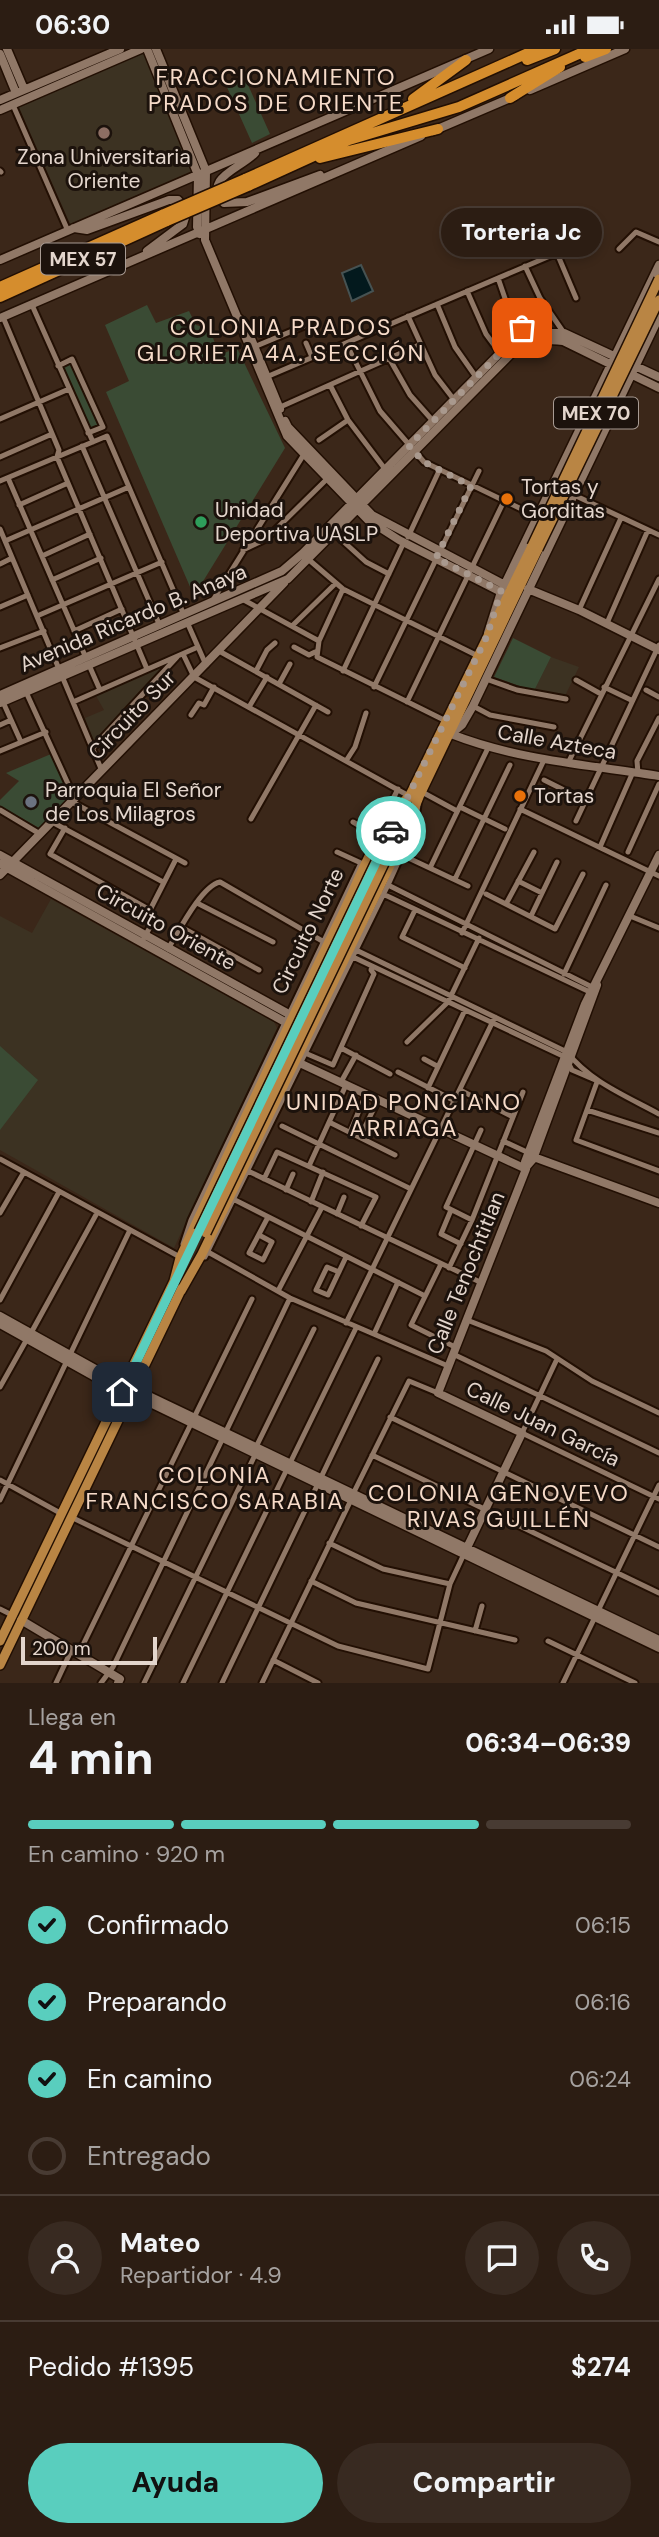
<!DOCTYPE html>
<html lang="es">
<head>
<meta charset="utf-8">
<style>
  :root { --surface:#2c1d13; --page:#382a21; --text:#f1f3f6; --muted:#a6a2a0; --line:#483b33; --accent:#59cebe }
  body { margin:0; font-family:"DM Sans",sans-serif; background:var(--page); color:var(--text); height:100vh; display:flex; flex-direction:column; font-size:26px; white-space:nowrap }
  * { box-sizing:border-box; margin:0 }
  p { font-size:23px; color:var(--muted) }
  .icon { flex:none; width:38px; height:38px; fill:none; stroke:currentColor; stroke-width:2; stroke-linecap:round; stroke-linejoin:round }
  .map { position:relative; height:1634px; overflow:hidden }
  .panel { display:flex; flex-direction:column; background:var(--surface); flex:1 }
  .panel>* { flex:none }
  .scale { position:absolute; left:21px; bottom:18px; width:136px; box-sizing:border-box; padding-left:7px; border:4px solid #e4d6cd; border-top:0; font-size:19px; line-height:24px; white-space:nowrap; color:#e4d6cd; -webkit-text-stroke:5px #1c120c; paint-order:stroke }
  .pin { position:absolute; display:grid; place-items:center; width:60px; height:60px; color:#fff; margin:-30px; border-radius:14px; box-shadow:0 4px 10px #0006 }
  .courier { position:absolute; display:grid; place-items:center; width:70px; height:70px; margin:-35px; border:5px solid #59cebe; border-radius:50%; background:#fff; color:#222; box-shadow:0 2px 9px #0007 }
  .bubble { position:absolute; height:49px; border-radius:24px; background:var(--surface); box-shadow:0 4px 10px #0003,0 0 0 2px var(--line); font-size:23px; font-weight:800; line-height:49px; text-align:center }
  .headline em { font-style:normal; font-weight:800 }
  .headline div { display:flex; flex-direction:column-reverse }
  .headline { display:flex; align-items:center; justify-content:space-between; height:119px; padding:0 28px }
  h1 { font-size:46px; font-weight:800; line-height:52px }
  .bar { display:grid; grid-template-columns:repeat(4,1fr); gap:10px 7px; align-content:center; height:84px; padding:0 28px }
  .bar i { height:9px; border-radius:5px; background:var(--line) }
  .bar .on { background:var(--accent) }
  .bar p { grid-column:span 4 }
  .line { display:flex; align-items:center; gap:18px; padding:0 28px; border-top:2px solid var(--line) }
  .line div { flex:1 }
  .round { display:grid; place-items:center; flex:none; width:74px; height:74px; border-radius:37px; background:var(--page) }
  ol { padding:0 28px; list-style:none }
  li { display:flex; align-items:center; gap:21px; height:77px }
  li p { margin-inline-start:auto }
  li .icon { padding:7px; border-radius:50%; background:var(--accent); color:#111; stroke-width:4 }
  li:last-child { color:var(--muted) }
  li i { width:38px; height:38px; border:4px solid var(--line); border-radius:50% }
  .button { display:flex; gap:14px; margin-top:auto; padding:14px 28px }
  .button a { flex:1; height:80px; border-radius:42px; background:var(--accent); color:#111; font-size:28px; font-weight:800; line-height:80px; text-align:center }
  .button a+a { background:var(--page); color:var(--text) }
  .status { display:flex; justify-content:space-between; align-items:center; height:49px; padding:0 35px; background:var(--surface); direction:ltr }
  .status svg { height:19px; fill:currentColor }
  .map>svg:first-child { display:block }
</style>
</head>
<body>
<div class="status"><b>06:30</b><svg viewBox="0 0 49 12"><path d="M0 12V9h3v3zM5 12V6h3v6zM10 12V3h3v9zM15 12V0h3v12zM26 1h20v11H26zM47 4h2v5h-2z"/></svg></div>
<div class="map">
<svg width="659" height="1634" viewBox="0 0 659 1634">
  <rect width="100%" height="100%" fill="#3b2719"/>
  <path fill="#3c3222" d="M 144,4 L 192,122 L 70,175 L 18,57 Z
    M 551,608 L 579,618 L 565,647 L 534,642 Z
    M 167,615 L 93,695 L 85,669 L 104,661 L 96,647 Z
    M 51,850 L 274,973 L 277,979 L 174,1199 L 0,1101 L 0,867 L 32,884 Z"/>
  <path fill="#3a4b34" d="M 244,27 L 270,85 L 252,94 L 226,36 Z
    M 147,256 L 156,274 L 189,262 L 196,276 L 210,280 L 219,306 L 237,299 L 285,399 L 194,547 L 106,343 L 129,332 L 105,276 Z
    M 71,313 L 99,377 L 89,381 L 62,318 Z
    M 513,589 L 551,608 L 534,642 L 494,628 Z
    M 51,705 L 70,750 L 41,780 L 0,757 L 0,751 L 19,732 L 6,724 Z
    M 0,997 L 38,1031 L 0,1081 Z"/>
  <path fill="#03191d" stroke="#465252" stroke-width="2" d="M 361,216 L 373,242 L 352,252 L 342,224 Z"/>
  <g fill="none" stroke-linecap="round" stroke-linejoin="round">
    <defs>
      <path id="street" d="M 13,56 L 68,182
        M 0,122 L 1,123
        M 548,183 L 576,249
        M 619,200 L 636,183 L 659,193
        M 525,217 L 540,249 L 564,284
        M 498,229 L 508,258 L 526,284
        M 467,242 L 486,285 L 500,304
        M 437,255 L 455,298 L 476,328
        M 32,256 L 93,393
        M 408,267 L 435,326 L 455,352
        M 3,268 L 59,401 L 57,408 L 68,434 L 147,620
        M 522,279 L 534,264 L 540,249
        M 306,294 L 312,308
        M 346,294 L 380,362 L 424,413 L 538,468
        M 254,298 L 309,275
        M 389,309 L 410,346 L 433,372
        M 58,317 L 72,310 L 103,378 L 88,384
        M 264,329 L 557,204
        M 330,336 L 348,371 L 385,420
        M 278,359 L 419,296
        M 0,370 L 69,340
        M 319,391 L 348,371
        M 82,397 L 160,577
        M 0,408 L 52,385
        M 8,429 L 86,609
        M 0,432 L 107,387 L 184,566
        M 574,446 L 659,486
        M 19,456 L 68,434
        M 0,480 L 102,722
        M 334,484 L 366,513 L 389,525
        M 408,488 L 439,422
        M 5,492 L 129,438
        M 243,501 L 266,490 L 330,427
        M 42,507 L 90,485
        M 308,510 L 343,540 L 478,607
        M 0,515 L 12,509
        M 52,531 L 101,509
        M 343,540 L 319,592 L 317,608 L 446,672
        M 242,550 L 319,592
        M 213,551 L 306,402
        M 0,558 L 28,546
        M 579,561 L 621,469
        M 37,567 L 162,513
        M 187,573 L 206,616
        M 607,574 L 648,481
        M 293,576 L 336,534
        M 74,582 L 122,560
        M 294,598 L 309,606 L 315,603
        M 0,599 L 44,582
        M 219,602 L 328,663
        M 183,605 L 194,628 L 409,747
        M 89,616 L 100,641
        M 256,622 L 267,601 L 275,594
        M 343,622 L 404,493
        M 486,630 L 517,641 L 566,650
        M 576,631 L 601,645
        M 279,635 L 290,615
        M 374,638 L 479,422
        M 604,638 L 631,651
        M 646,641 L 659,648
        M 26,643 L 75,750
        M 3,653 L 21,693
        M 73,653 L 198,598
        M 407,653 L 504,452
        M 473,657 L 490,666 L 554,678
        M 249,658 L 267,628
        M 191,666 L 199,654 L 204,656 L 214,638
        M 0,676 L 11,671
        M 94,698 L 177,608
        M 0,702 L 46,683
        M 346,712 L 355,698 L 366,664
        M 568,714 L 659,530
        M 638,724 L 637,712 L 659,669
        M 544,731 L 586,752
        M 422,743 L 457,762
        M 72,753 L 185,814
        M 460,758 L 505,780
        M 520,760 L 659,827
        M 0,761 L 40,785
        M 251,770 L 316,656
        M 576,772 L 659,596
        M 52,773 L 163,833
        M 353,773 L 375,786
        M 65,779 L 50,805 L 150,861
        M 600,798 L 633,723
        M 368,799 L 398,740
        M 337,803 L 361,814
        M 628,803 L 659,735
        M 402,806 L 468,837
        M 430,819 L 488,699
        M 455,830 L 510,716
        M 518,832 L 542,844
        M 388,836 L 594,939
        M 383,845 L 592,944
        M 486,845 L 555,880 L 583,825
        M 197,854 L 273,893
        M 506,855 L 534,803
        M 415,861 L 402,888 L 465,919
        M 531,867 L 557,813
        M 630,867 L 659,879
        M 181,878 L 259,921
        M 462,884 L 544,711
        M 144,889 L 150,878 L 150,861 L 176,810
        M 168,900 C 178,884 201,837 220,833 L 324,893
        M 356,901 L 567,1003 C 589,1032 626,1047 659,1065
        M 353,908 L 565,1008 L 572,1021 L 600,1033
        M 564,925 L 606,836
        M 407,993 L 448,953 L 479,889
        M 341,999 L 390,1025
        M 305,1004 L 333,1016 L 374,925 L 371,921 L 372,917
        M 424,1010 L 437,1017
        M 398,1023 L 455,1052
        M 341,1033 L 356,1006
        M 597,1033 L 576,1091 L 659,1122
        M 428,1039 L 465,961
        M 460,1041 L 513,1068
        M 587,1061 L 659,1084
        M 329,1073 L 395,1106
        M 282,1077 L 411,1140
        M 350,1083 L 366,1045
        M 360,1088 L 378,1051
        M 503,1092 L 529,1104
        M 0,1110 L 180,1208
        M 309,1117 L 346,1036
        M 248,1122 L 482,1234
        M 264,1130 L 277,1103 L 376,1148 L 361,1177
        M 286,1141 L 293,1125
        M 235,1151 L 425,1247
        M 311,1153 L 323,1123
        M 451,1161 L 441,1185 L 461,1195
        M 0,1164 L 24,1123
        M 337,1165 L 344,1148
        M 472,1171 L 446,1158 L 481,1081
        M 259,1186 L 272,1193 L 263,1211 L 249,1204 L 268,1168
        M 183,1195 L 191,1171 L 361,814
        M 208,1203 L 290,1249 L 448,1317
        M 205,1208 L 388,836 L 415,776 L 418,756
        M 441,1215 L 411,1276 L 455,1298
        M 449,1219 L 472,1171 L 523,1043
        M 339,1223 L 327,1218 L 316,1241 L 328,1246 L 346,1208
        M 278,1242 L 322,1158
        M 0,1251 L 59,1143
        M 467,1271 L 546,1302 L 592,1332 L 659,1364
        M 346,1274 L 495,968
        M 31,1284 L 97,1164
        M 374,1285 L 398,1233
        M 453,1305 L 659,1404
        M 557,1310 L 522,1384 L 659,1450
        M 0,1338 L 27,1290
        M 390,1368 L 659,1498
        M 257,1396 L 314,1280
        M 372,1406 L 659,1544
        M 291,1412 L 356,1279
        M 0,1431 L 62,1465
        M 354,1443 L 409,1332 L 438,1344
        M 0,1451 L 129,1183
        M 73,1469 L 338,1597 L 428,1620 L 450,1535 L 464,1505
        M 329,1494 L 383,1520 L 450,1535
        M 311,1532 L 356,1554 L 515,1591
        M 0,1560 L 12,1566
        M 475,1582 L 482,1557
        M 548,1592 L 635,1634
        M 78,1606 L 252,1250
        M 273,1611 L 318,1634
        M 56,1634 L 71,1602
        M 101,1634 L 113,1618 L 290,1249
        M 144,1634 L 255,1406
        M 183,1634 L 287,1420
        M 222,1634 L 378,1310
        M 262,1634 L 351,1451
        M 563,1634 L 659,1436"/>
      <path id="secondary" d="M 7,0 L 24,40
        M 147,0 L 198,126 L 197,178 L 200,185
        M 156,0 L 206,122 L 205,191 L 287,387 L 368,471 L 399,491 L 501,543
        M 0,5 L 16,44
        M 530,41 L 625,0
        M 0,51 L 120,0
        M 0,61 L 141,0
        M 433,82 L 515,47
        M 255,104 C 240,120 202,129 224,154 L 247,153 L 320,126
        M 74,179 L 87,181 L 169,151 L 178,151 L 187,162 L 183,175 L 147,202
        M 0,211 L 489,0
        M 237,268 L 245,275 L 280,360
        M 0,269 L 421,87
        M 285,372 L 288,378 L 372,466 L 505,536
        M 528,540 L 579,561 L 659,601
        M 488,584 L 501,543 L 659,216
        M 0,646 L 282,522 L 303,504 L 500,304 L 526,284 L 564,284 L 659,328
        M 0,654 L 288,530 L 513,303 C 529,293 544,289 563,292 L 659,339
        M 451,685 L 462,676 L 473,657 L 659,268
        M 451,685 C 517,711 589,716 659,727
        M 0,806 L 296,969
        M 0,815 L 294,978
        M 0,826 L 284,534
        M 291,1010 L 526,1120
        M 531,1107 L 659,1154
        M 526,1118 L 533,1110 L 597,936
        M 0,1267 L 126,1337
        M 0,1275 L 122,1343
        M 138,1336 L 149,1347 L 659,1591
        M 130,1352 L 146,1352 L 659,1599
        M 464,1505 L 522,1384 L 438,1344 L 526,1120 L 525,1113 L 585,955 L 659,806
        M 21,1571 L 120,1630 L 118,1634"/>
      <path id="primary" d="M 408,750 L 532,497
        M 416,754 L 538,500
        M 174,1232 L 180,1209 C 231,1098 283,987 337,876 C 358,835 376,779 409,747
        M 181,1242 L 202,1205 L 396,804 L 419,748
        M 0,1592 L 176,1228
        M 0,1616 L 182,1239"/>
      <path id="highway" d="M 585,8 L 606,0
        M 527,11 L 555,0
        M 510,49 L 560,18
        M 413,50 L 466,11
        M 320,109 L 438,80
        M 245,130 L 537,0
        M 248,137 L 349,91 L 459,58 L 590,0
        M 0,238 L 164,165
        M 0,248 L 167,172"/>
    </defs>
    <use href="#street" stroke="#220f03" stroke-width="9"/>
    <use href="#secondary" stroke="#220f03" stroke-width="11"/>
    <use href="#primary" stroke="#220f03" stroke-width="12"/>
    <use href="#highway" stroke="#220f03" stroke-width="13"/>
    <use href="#street" stroke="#907867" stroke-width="5"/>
    <use href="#secondary" stroke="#907867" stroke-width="8"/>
    <use href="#primary" stroke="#b98544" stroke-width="9"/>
    <use href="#highway" stroke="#d58d2d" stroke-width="10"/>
    <defs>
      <path id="primary-bridge" d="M 532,497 L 659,230
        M 538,500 L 659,251
        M 199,1182 L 383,798
        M 206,1184 L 390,802"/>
      <path id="highway-bridge" d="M 164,165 L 245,130
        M 167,172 L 248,137"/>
    </defs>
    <use href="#primary-bridge" stroke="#220f03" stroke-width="12" stroke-linecap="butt"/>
    <use href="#highway-bridge" stroke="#220f03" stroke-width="13" stroke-linecap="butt"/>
    <use href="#primary-bridge" stroke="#b98544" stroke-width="9"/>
    <use href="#highway-bridge" stroke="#d58d2d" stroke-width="10"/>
  </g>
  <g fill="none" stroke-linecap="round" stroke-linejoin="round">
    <path stroke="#a9998e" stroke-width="7" stroke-dasharray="0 12.6" d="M 391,782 L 487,587 L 501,542 L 436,509 L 471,437 L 424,413 L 409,397 L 500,304 L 526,284 L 522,279"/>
    <path stroke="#59cebe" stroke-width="9" d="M 122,1343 L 391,782"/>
  </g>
  <circle fill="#8d6e63" stroke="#1c120c" stroke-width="2.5" cx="104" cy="84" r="7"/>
  <g fill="#e8710a" stroke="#1c120c" stroke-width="2.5">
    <circle cx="507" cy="450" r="7"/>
    <circle cx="520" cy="747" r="7"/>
  </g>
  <circle fill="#2e9e5b" stroke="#1c120c" stroke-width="2.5" cx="201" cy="473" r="7"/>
  <circle fill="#6b7280" stroke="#1c120c" stroke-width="2.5" cx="31" cy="753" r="7"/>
  <g text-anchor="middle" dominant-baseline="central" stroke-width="6" stroke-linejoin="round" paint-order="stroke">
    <g fill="#1c120c" stroke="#a89b93" stroke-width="2">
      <rect x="41" y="194.5" width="84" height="31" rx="5"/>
      <rect x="554" y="348.5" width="84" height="31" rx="5"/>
    </g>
    <g font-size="19" font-weight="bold" fill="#e4d6cd">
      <text x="83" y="210">MEX 57</text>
      <text x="596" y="364">MEX 70</text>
    </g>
    <g font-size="21" fill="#e4d6cd" stroke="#1c120c" text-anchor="start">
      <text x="104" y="108" text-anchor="middle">Zona Universitaria<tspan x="104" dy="24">Oriente</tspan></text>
      <text x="521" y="438">Tortas y<tspan x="521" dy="24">Gorditas</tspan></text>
      <text x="215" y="461">Unidad<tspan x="215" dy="24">Deportiva UASLP</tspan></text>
      <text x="45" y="741">Parroquia El Señor<tspan x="45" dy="24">de Los Milagros</tspan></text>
      <text x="534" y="747">Tortas</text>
    </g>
    <g font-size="21" fill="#e4d6cd" stroke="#1c120c">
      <text transform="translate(133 569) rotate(-23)">Avenida Ricardo B. Anaya</text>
      <text transform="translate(132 666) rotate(-46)">Circuito Sur</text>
      <text transform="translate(557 693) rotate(10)">Calle Azteca</text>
      <text transform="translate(166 878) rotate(29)">Circuito Oriente</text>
      <text transform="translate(308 882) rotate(-64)">Circuito Norte</text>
      <text transform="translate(466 1224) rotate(-68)">Calle Tenochtitlan</text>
      <text transform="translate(543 1375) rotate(26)">Calle Juan García</text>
    </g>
    <g font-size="23" letter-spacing="2" fill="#f6dbc9" stroke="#1c120c">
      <text x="276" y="28">FRACCIONAMIENTO<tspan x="276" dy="26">PRADOS DE ORIENTE</tspan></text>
      <text x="281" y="278">COLONIA PRADOS<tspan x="281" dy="26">GLORIETA 4A. SECCIÓN</tspan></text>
      <text x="404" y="1053">UNIDAD PONCIANO<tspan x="404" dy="26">ARRIAGA</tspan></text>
      <text x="215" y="1426">COLONIA<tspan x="215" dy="26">FRANCISCO SARABIA</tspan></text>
      <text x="499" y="1444">COLONIA GENOVEVO<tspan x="499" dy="26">RIVAS GUILLÉN</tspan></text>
    </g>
  </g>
</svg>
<div class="scale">200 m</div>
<div class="pin" style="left:522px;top:279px;background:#ea580c"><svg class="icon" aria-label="bag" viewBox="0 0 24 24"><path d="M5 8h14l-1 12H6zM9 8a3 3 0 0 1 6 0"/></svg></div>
<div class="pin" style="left:122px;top:1343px;background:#1f2937"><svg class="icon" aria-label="home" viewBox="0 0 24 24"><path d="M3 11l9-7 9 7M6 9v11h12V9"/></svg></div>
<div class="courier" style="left:391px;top:782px"><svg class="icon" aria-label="car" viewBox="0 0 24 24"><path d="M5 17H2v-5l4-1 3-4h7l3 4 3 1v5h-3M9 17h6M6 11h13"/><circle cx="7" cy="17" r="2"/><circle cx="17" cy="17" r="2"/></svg></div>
<div class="bubble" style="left:441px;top:159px;width:161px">Torteria Jc</div>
</div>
<section class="panel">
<div class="headline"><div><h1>4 min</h1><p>Llega en</p></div><em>06:34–06:39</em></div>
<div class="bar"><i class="on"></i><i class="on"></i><i class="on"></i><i></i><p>En camino · 920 m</p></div>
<ol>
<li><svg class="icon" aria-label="check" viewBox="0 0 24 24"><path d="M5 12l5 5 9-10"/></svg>Confirmado<p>06:15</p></li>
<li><svg class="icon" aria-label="check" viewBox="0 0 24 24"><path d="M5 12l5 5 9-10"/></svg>Preparando<p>06:16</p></li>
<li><svg class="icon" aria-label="check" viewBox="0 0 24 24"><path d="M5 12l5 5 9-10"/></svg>En camino<p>06:24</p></li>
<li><i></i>Entregado</li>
</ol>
<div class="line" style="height:126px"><a class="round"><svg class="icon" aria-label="person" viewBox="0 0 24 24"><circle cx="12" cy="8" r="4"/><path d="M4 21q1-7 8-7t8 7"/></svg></a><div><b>Mateo</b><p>Repartidor · 4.9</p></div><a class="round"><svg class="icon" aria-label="chat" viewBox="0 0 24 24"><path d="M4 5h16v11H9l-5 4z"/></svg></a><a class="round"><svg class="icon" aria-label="phone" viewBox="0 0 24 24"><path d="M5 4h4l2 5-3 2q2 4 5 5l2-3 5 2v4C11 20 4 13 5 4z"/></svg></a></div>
<div class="line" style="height:91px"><div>Pedido #1395</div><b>$274</b></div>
<div class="button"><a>Ayuda</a><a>Compartir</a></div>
</section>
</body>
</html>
